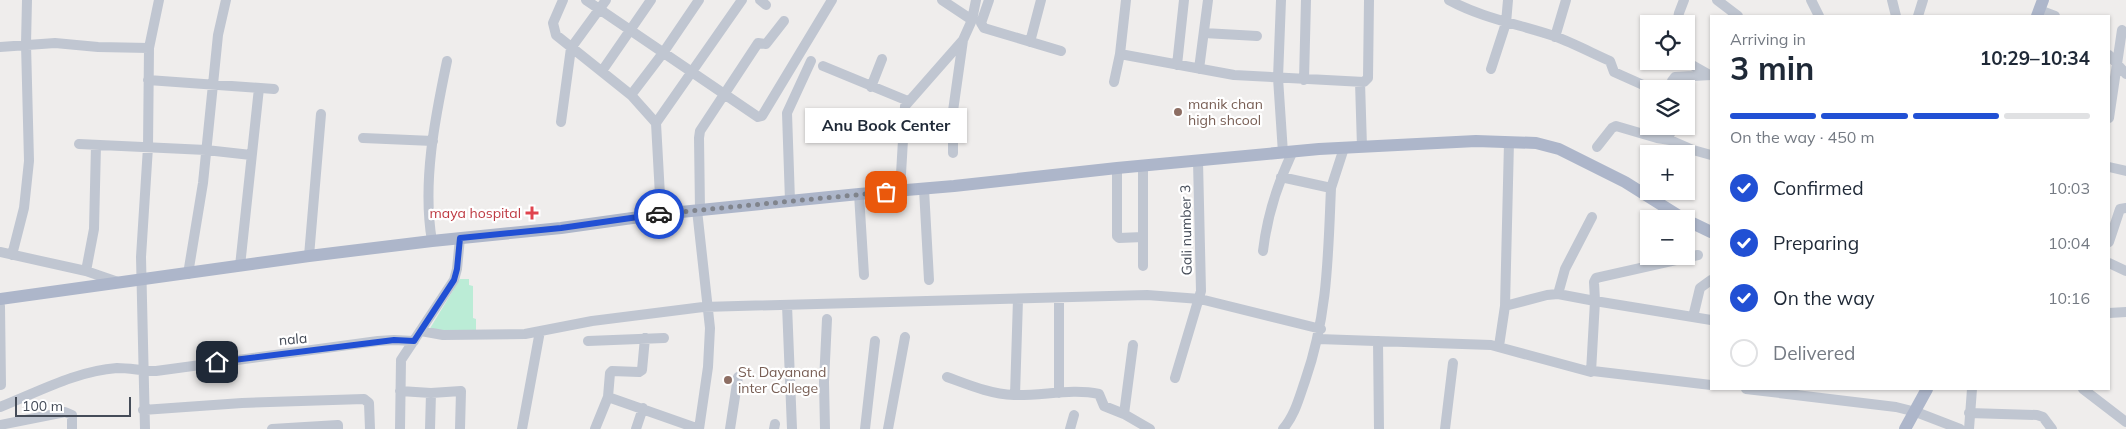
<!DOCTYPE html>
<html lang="en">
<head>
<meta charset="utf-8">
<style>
  :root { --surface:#fff; --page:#f2f2f3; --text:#1f2937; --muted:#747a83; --line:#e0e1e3; --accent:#2150d4 }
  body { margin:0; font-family:Mulish,sans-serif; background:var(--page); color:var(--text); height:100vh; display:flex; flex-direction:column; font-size:19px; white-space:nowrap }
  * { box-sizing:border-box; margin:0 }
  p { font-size:16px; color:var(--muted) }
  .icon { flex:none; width:28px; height:28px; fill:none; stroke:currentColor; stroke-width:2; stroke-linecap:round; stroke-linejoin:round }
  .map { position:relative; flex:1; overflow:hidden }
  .side { position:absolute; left:1710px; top:15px; width:400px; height:375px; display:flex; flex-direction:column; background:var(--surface); border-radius:0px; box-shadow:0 1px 4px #0004 }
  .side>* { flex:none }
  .tools { position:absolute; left:1640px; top:15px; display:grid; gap:10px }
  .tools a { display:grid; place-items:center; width:55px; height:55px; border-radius:0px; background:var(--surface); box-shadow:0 1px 4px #0004; font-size:25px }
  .scale { position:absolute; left:15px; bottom:12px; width:116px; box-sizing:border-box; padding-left:5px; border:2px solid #454c58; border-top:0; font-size:14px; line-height:18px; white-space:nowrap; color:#454c58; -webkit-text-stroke:4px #fff; paint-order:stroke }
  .pin { position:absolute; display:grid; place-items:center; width:42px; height:42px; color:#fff; margin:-21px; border-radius:10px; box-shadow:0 2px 8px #0006 }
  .courier { position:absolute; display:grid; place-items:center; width:50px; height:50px; margin:-25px; border:4px solid #2150d4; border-radius:50%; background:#fff; color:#222; box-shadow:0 1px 6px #0007 }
  .bubble { position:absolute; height:35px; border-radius:0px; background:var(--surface); box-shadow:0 1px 4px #0004; font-size:16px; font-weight:700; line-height:35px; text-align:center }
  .summary em { font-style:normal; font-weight:700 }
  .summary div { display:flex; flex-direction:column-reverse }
  .summary { display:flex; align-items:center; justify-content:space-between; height:85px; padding:0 20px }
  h1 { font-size:32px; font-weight:700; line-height:38px }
  .bar { display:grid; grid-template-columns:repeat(4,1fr); gap:8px 5px; align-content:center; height:60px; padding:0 20px }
  .bar i { height:6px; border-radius:4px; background:var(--line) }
  .bar .on { background:var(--accent) }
  .bar p { grid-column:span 4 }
  ol { padding:0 20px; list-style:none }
  li { display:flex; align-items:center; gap:15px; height:55px }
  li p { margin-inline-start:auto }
  li .icon { padding:5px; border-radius:50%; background:var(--accent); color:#fff; stroke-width:4 }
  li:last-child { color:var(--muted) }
  li i { width:28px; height:28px; border:2px solid var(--line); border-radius:50% }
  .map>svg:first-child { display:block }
</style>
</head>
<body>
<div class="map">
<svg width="2126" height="429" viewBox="0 0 2126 429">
  <rect width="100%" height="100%" fill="#efedec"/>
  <path fill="#bbecd6" d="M 460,279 L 469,279 L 469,285 L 473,286 L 473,318 L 476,319 L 476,332 L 429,330 Z"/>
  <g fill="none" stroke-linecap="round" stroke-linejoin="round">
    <path stroke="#c0c6d1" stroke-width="10" d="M 563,0 L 553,23 L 556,35 L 631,95 L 656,123 L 742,0
      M 586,0 L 758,117 L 762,116 L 832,0
      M 760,0 L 766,5
      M 942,0 L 972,20
      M 989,0 L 981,23 L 984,28 L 1061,51
      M 1281,0 L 1278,78 L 1283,153
      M 1449,0 C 1482,18 1518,24 1554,36 C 1573,43 1592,53 1610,61 L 1614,72 L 1652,89
      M 1717,0 L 1738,16
      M 1811,0 L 1819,16
      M 1892,0 L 1896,16
      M 2039,10 L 2055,16
      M 1918,16 L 1923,0
      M 1677,24 L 1679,13 L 1684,0
      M 1204,33 L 1257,36
      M 1555,37 L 1566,0
      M 1030,42 L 1041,0
      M 0,47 L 55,43 L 98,47 L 149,48 L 148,147 L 141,257 L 145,429
      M 149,48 L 159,0
      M 1120,54 L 1234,75 L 1364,82 L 1368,78 L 1369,0
      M 2109,55 L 2126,74
      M 1685,61 L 1708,74
      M 1177,65 L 1184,0
      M 823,66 L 908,101
      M 1199,69 L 1208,0
      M 1491,69 L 1506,23 L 1508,0
      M 602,71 L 651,0
      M 148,80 L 274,89
      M 1304,80 L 1306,0
      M 1114,82 L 1120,54 L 1126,0
      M 1360,82 L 1362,147
      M 871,87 L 882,59
      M 1671,89 L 1672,81 L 1675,77 L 1711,75
      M 631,95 L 663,53 L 699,0
      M 2109,118 L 2122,30
      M 561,122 L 571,48 L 606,0
      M 656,123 L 661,214
      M 363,138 L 433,141
      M 1668,139 L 1673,126
      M 79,144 L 206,150 L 251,155
      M 1597,147 L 1612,128 L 1616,126 L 1657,138 L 1670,140 L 1693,150 L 1711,155
      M 953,153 L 953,111 L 963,40
      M 1686,159 L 1693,150
      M 1143,165 L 1143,266
      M 2109,167 L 2126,171
      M 1117,168 L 1117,236 L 1119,238 L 1143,237
      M 1281,177 L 1331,188 L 1344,148
      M 924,189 L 929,280
      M 900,191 L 905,106 L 963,40 L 972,20 L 976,0
      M 859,194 L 864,275
      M 790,201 L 787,113 L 811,61
      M 1658,202 L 1665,191
      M 700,210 L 699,138 L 700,131 L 758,43 L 766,44 L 784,21
      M 432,241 C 422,183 435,118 447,61
      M 2109,242 L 2120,209 L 2126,208
      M 1263,251 C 1267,216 1277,185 1292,153
      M 0,252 L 86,271 L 118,282
      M 12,255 L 24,208 L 29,161 L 26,44 L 27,0
      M 309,256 L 321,114
      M 2109,263 L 2126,271
      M 240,266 L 259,88
      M 86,271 L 94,229 L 96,145
      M 188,274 L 203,183 L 218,35 L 226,0
      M 1558,294 L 1565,269 L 1592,217
      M 787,305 L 792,429
      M 0,306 L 1,385
      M 1505,306 L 1547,295 L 1558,294 L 1595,301 L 1594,282 L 1596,278 L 1698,255
      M 2109,313 L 2126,312
      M 1693,317 L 1700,288 L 1711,280
      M 421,331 L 443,335 L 525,334 L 592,321 L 703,307 L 1147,295 L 1200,299 L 1321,329
      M 1318,339 L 1491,345 L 1591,372 L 1595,301 L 1711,320
      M 588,341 L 664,338
      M 1378,341 L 1379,429
      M 1499,346 L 1505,306 L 1509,142
      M 1593,371 L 1711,385
      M 947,377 C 969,385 990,394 1014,395 C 1042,396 1072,388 1099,394 L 1104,406 L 1124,414 L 1150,429
      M 1175,378 L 1201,291 L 1198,161
      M 1746,389 L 1896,407 L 1916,412 L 1960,429
      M 2083,389 L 2126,422
      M 400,391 L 431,393 L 461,391 L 460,429
      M 1059,393 L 1059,298
      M 1015,395 L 1018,299
      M 608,397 L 699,429 L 708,367 L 710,328 L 697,210
      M 0,407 C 38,392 76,371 117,368 C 130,368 143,371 156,371 L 378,341 L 394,340 L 414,341
      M 143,410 L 242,403 L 364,399 L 369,403 L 370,429
      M 1969,413 L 2037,415 L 2043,417 L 2052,429
      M 1124,414 L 1133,345
      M 0,425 L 65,412 L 72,415 L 72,429
      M 272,429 L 338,425 L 338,429
      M 400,429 L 401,360 L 454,280 L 457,269 L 460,238
      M 430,429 L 431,393
      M 522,429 L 540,331
      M 595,429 L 608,397 L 610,373 L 612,371 L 639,372 L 642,370 L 645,338
      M 636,429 L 643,408
      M 730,429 L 738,377
      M 774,429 L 775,424
      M 825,429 L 824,382 L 827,319
      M 865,429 L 875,341
      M 888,429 L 905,337
      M 1070,429 L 1074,415
      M 1283,429 C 1295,415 1299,398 1305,381 C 1328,315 1328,256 1331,188
      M 1445,429 L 1453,363
      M 1969,429 L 1972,389"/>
    <path stroke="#adb6ca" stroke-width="12" d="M 2037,16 L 2043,0
      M 1686,220 L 1711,232
      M 0,299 L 309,256 L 432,241 L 561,228 L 661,214 L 859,194 L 954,186 L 1117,168 L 1319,149 L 1476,141 L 1536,143 L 1559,149 L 1625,182 L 1684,219
      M 1905,429 L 1927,389"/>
  </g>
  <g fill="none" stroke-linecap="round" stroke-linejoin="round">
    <path stroke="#80848c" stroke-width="5" stroke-dasharray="0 9" d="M 659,214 L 886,192"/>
    <path stroke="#2150d4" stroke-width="6" d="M 217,362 L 394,340 L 414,341 L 454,280 L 457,269 L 460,238 L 561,228 L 659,214"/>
  </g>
  <g fill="#8d6e63" stroke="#fff" stroke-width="2">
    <circle cx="1178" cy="112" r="5"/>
    <circle cx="728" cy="380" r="5"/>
  </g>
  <path fill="#e0444e" stroke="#fff" stroke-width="2" d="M529.5 205.5h5v5h5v5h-5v5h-5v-5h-5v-5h5z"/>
  <g text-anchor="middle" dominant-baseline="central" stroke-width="4.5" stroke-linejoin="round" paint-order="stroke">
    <g font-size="14" fill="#785e54" stroke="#fff" text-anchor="start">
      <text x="1188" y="104">manik chan<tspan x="1188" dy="16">high shcool</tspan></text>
      <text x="738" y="372">St. Dayanand<tspan x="738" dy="16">inter College</tspan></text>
    </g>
    <g font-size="14" fill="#be3a42" stroke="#fff" text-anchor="end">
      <text x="521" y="213">maya hospital</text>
    </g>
    <g font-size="14" fill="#454c58" stroke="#fff">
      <text transform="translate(1186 230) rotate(-91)">Gali number 3</text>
      <text transform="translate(293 339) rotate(-5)">nala</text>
    </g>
  </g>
</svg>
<div class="tools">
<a><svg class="icon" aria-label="locate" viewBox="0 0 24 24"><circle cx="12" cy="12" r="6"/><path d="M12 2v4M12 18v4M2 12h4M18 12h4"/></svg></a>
<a><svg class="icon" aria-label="layers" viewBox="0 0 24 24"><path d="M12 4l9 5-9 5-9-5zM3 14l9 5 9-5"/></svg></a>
<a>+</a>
<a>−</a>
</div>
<div class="scale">100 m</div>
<div class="pin" style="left:886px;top:192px;background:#ea580c"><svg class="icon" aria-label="bag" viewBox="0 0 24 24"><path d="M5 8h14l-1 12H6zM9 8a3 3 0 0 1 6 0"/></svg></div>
<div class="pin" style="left:217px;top:362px;background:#1f2937"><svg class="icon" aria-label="home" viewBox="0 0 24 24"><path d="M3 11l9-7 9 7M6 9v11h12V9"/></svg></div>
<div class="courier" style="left:659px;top:214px"><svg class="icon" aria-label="car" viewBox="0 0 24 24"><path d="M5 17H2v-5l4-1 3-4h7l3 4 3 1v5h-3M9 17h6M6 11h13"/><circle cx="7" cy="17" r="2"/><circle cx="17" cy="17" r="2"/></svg></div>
<div class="bubble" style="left:805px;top:108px;width:162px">Anu Book Center</div>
<section class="side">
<div class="summary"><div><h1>3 min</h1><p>Arriving in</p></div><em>10:29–10:34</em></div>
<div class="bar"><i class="on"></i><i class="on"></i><i class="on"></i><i></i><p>On the way · 450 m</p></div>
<ol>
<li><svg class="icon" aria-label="check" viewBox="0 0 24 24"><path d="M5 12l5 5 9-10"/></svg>Confirmed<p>10:03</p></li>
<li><svg class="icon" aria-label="check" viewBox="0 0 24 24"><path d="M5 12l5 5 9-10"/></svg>Preparing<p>10:04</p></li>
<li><svg class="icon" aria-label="check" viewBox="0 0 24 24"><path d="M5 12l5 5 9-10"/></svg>On the way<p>10:16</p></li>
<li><i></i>Delivered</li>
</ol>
</section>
</div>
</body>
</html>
